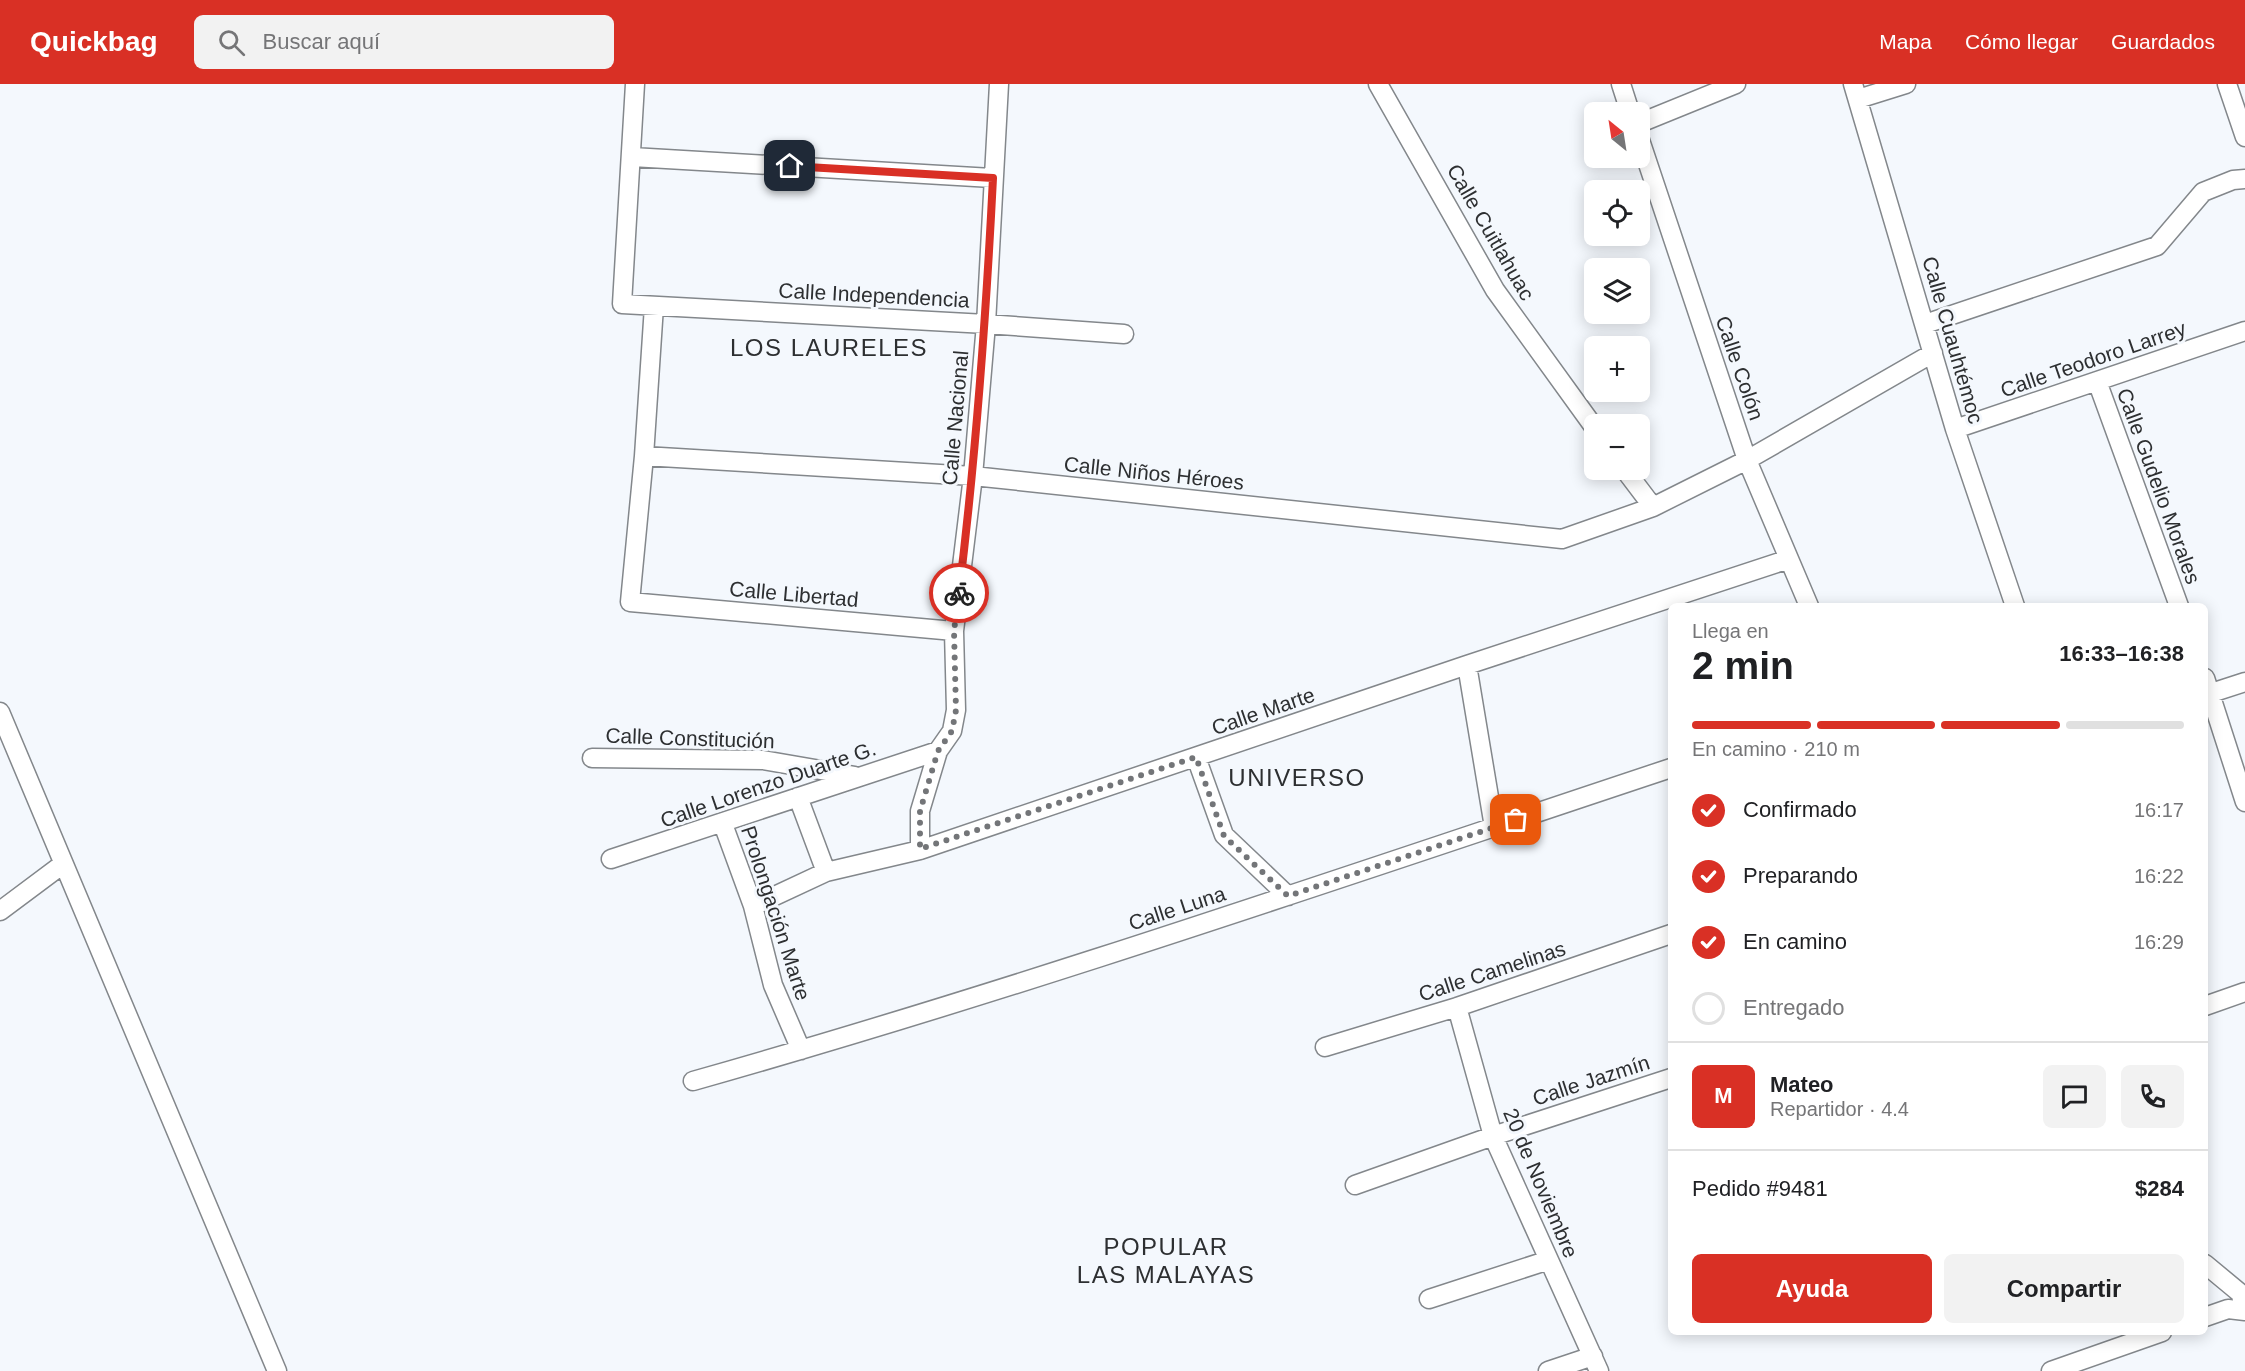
<!DOCTYPE html>
<html lang="es">
<head>
<meta charset="utf-8">
<style>
  :root { --surface:#fff; --page:#f2f2f2; --text:#202124; --muted:#757577; --line:#e0e0e0; --accent:#d93025 }
  body { margin:0; font-family:Arial,sans-serif; background:var(--page); color:var(--text); height:100vh; display:flex; flex-direction:column; font-size:22px; white-space:nowrap }
  * { box-sizing:border-box; margin:0 }
  p { font-size:20px; color:var(--muted) }
  .icon { flex:none; width:33px; height:33px; fill:none; stroke:currentColor; stroke-width:2; stroke-linecap:round; stroke-linejoin:round }
  .map { position:relative; flex:1; overflow:hidden }
  .panel { position:absolute; left:1668px; top:519px; width:540px; height:732px; display:flex; flex-direction:column; background:var(--surface); border-radius:9px; box-shadow:0 3px 15px #0003 }
  .panel>* { flex:none }
  .needle { width:39px; rotate:330deg }
  .controls { position:absolute; left:1584px; top:18px; display:grid; gap:12px }
  .controls a { display:grid; place-items:center; width:66px; height:66px; border-radius:9px; background:var(--surface); box-shadow:0 3px 15px #0003; font-size:30px }
  .pin { position:absolute; display:grid; place-items:center; width:51px; height:51px; color:#fff; margin:-26px; border-radius:12px; box-shadow:0 3px 9px #0006 }
  .courier { position:absolute; display:grid; place-items:center; width:60px; height:60px; margin:-30px; border:4px solid #d93025; border-radius:50%; background:#fff; color:#222; box-shadow:0 2px 8px #0007 }
  .summary em { font-style:normal; font-weight:700 }
  .summary div { display:flex; flex-direction:column-reverse }
  .summary { display:flex; align-items:center; justify-content:space-between; height:102px; padding:0 24px }
  h1 { font-size:39px; font-weight:700; line-height:45px }
  .bar { display:grid; grid-template-columns:repeat(4,1fr); gap:9px 6px; align-content:center; height:72px; padding:0 24px }
  .bar i { height:8px; border-radius:4px; background:var(--line) }
  .bar .on { background:var(--accent) }
  .bar p { grid-column:span 4 }
  .line { display:flex; align-items:center; gap:15px; padding:0 24px; border-top:2px solid var(--line) }
  .line div { flex:1 }
  .round { display:grid; place-items:center; flex:none; width:63px; height:63px; border-radius:9px; background:var(--page) }
  ol { padding:0 24px; list-style:none }
  li { display:flex; align-items:center; gap:18px; height:66px }
  li p { margin-inline-start:auto }
  li .icon { padding:6px; border-radius:50%; background:var(--accent); color:#fff; stroke-width:4 }
  li:last-child { color:var(--muted) }
  li i { width:33px; height:33px; border:3px solid var(--line); border-radius:50% }
  .cta { display:flex; gap:12px; margin-top:auto; padding:12px 24px }
  .cta a { flex:1; height:69px; border-radius:9px; background:var(--accent); color:#fff; font-size:24px; font-weight:700; line-height:69px; text-align:center }
  .cta a+a { background:var(--page); color:var(--text) }
  header { display:flex; align-items:center; gap:36px; box-sizing:border-box; height:84px; padding:0 30px; background:var(--accent); color:#fff }
  header strong { font-size:28px }
  nav { display:flex; gap:33px; margin-inline-start:auto; font-size:21px }
  .search { width:420px; height:54px; background:var(--page); display:flex; align-items:center; gap:15px; box-sizing:border-box; padding:0 21px; border-radius:9px; color:var(--muted); font-size:22px }
  .map>svg:first-child { display:block }
</style>
</head>
<body>
<header>
<strong>Quickbag</strong>
<div class="search"><svg class="icon" aria-label="search" viewBox="0 0 24 24"><circle cx="10" cy="10" r="6"/><path d="M15 15l6 6"/></svg>Buscar aquí</div>
<nav><a>Mapa</a><a>Cómo llegar</a><a>Guardados</a></nav>
</header>
<div class="map">
<svg width="2245" height="1287" viewBox="0 0 2245 1287">
  <rect width="100%" height="100%" fill="#f4f8fd"/>
  <g fill="none" stroke-linecap="round" stroke-linejoin="round">
    <defs>
      <path id="street" d="M 635,0 L 622,220 L 986,240 L 1124,250
        M 1378,0 L 1495,206 L 1594,343
        M 1621,0 L 1630,28
        M 1853,0 L 1955,345 L 2015,522
        M 2227,0 L 2245,53
        M 1858,15 L 1906,0
        M 1640,39 L 1736,0
        M 1640,56 L 1747,376 L 1809,522
        M 632,73 L 992,94
        M 654,222 L 644,372 L 630,518 L 954,547
        M 1925,240 L 2157,162 L 2203,108 L 2233,96 L 2245,95
        M 2097,297 L 2179,522
        M 1955,345 L 2245,247
        M 644,372 L 973,392 L 1562,455 L 1653,423 L 1747,376 L 1933,269
        M 1625,386 L 1653,423
        M 1467,581 L 1494,743
        M 2205,594 L 2245,718
        M 2205,611 L 2245,598
        M 0,628 L 277,1287
        M 1196,673 L 1224,751 L 1288,812
        M 592,674 L 763,676 L 855,692
        M 798,713 L 826,788
        M 723,740 L 753,822 L 773,901 L 801,966
        M 920,766 L 920,727 L 938,667 L 952,647 L 956,626 L 954,547 L 973,392 L 986,240 L 999,0
        M 611,775 L 938,667
        M 753,822 L 826,788 L 920,766 L 1467,581 L 1789,475
        M 0,827 L 63,780
        M 2205,922 L 2245,908
        M 1457,923 L 1493,1052 L 1599,1287
        M 1325,963 L 1457,923 L 1671,850
        M 693,997 C 1022,904 1346,792 1671,684
        M 1355,1101 L 1493,1052 L 1671,994
        M 2205,1180 L 2240,1209 L 2245,1223
        M 1429,1215 L 1549,1176
        M 2205,1233 L 2228,1225 L 2245,1227
        M 1548,1287 L 1593,1272
        M 2051,1287 L 2162,1248"/>
    </defs>
    <use href="#street" stroke="#83878b" stroke-width="21"/>
    <use href="#street" stroke="#fff" stroke-width="18"/>
  </g>
  <g fill="none" stroke-linecap="round" stroke-linejoin="round">
    <path stroke="#737578" stroke-width="6" stroke-dasharray="0 10.8" d="M 959,509 L 954,547 L 956,626 L 952,647 L 938,667 L 920,727 L 920,765 L 1196,673 L 1224,752 L 1288,812 L 1516,736"/>
    <path stroke="#d93025" stroke-width="8" d="M 790,82 L 993,94 C 986,234 976,370 959,509"/>
  </g>
  <g text-anchor="middle" dominant-baseline="central" stroke-width="6" stroke-linejoin="round" paint-order="stroke">
    <g font-size="21" fill="#2d2f31" stroke="#f4f8fd">
      <text transform="translate(1491 148) rotate(60)">Calle Cuitlahuac</text>
      <text transform="translate(874 211) rotate(3)">Calle Independencia</text>
      <text transform="translate(1953 256) rotate(74)">Calle Cuauhtémoc</text>
      <text transform="translate(2093 275) rotate(-19)">Calle Teodoro Larrey</text>
      <text transform="translate(1740 284) rotate(71)">Calle Colón</text>
      <text transform="translate(955 334) rotate(-85)">Calle Nacional</text>
      <text transform="translate(1154 389) rotate(6)">Calle Niños Héroes</text>
      <text transform="translate(2159 402) rotate(70)">Calle Gudelio Morales</text>
      <text transform="translate(794 510) rotate(5)">Calle Libertad</text>
      <text transform="translate(1263 627) rotate(-19)">Calle Marte</text>
      <text transform="translate(690 654) rotate(2)">Calle Constitución</text>
      <text transform="translate(768 700) rotate(-19)">Calle Lorenzo Duarte G.</text>
      <text transform="translate(1177 824) rotate(-18)">Calle Luna</text>
      <text transform="translate(776 829) rotate(72)">Prolongación Marte</text>
      <text transform="translate(1492 887) rotate(-18)">Calle Camelinas</text>
      <text transform="translate(1591 996) rotate(-18)">Calle Jazmín</text>
      <text transform="translate(1541 1099) rotate(67)">20 de Noviembre</text>
    </g>
    <g font-size="24" letter-spacing="1.5" fill="#2d2f31" stroke="#f4f8fd">
      <text x="829" y="263">LOS LAURELES</text>
      <text x="1297" y="693">UNIVERSO</text>
      <text x="1166" y="1162">POPULAR<tspan x="1166" dy="28">LAS MALAYAS</tspan></text>
    </g>
  </g>
</svg>
<div class="controls">
<a><svg class="needle" viewBox="-14 -14 28 28"><path d="M0-13l5 13h-10z" fill="#e53935"/><path d="M0 13l5-13h-10z" fill="#757577"/></svg></a>
<a><svg class="icon" aria-label="locate" viewBox="0 0 24 24"><circle cx="12" cy="12" r="6"/><path d="M12 2v4M12 18v4M2 12h4M18 12h4"/></svg></a>
<a><svg class="icon" aria-label="layers" viewBox="0 0 24 24"><path d="M12 4l9 5-9 5-9-5zM3 14l9 5 9-5"/></svg></a>
<a>+</a>
<a>−</a>
</div>
<div class="pin" style="left:1516px;top:736px;background:#ea580c"><svg class="icon" aria-label="bag" viewBox="0 0 24 24"><path d="M5 8h14l-1 12H6zM9 8a3 3 0 0 1 6 0"/></svg></div>
<div class="pin" style="left:790px;top:82px;background:#1f2937"><svg class="icon" aria-label="home" viewBox="0 0 24 24"><path d="M3 11l9-7 9 7M6 9v11h12V9"/></svg></div>
<div class="courier" style="left:959px;top:509px"><svg class="icon" aria-label="bike" viewBox="0 0 24 24"><circle cx="6" cy="16" r="4"/><circle cx="18" cy="16" r="4"/><path d="M6 16l4-8h5l3 8M10 8l3 8H6M13 5h3"/></svg></div>
<section class="panel">
<div class="summary"><div><h1>2 min</h1><p>Llega en</p></div><em>16:33–16:38</em></div>
<div class="bar"><i class="on"></i><i class="on"></i><i class="on"></i><i></i><p>En camino · 210 m</p></div>
<ol>
<li><svg class="icon" aria-label="check" viewBox="0 0 24 24"><path d="M5 12l5 5 9-10"/></svg>Confirmado<p>16:17</p></li>
<li><svg class="icon" aria-label="check" viewBox="0 0 24 24"><path d="M5 12l5 5 9-10"/></svg>Preparando<p>16:22</p></li>
<li><svg class="icon" aria-label="check" viewBox="0 0 24 24"><path d="M5 12l5 5 9-10"/></svg>En camino<p>16:29</p></li>
<li><i></i>Entregado</li>
</ol>
<div class="line" style="height:108px"><b class="round" style="background:var(--accent);color:#fff">M</b><div><b>Mateo</b><p>Repartidor · 4.4</p></div><a class="round"><svg class="icon" aria-label="chat" viewBox="0 0 24 24"><path d="M4 5h16v11H9l-5 4z"/></svg></a><a class="round"><svg class="icon" aria-label="phone" viewBox="0 0 24 24"><path d="M5 4h4l2 5-3 2q2 4 5 5l2-3 5 2v4C11 20 4 13 5 4z"/></svg></a></div>
<div class="line" style="height:78px"><div>Pedido #9481</div><b>$284</b></div>
<div class="cta"><a>Ayuda</a><a>Compartir</a></div>
</section>
</div>
</body>
</html>
